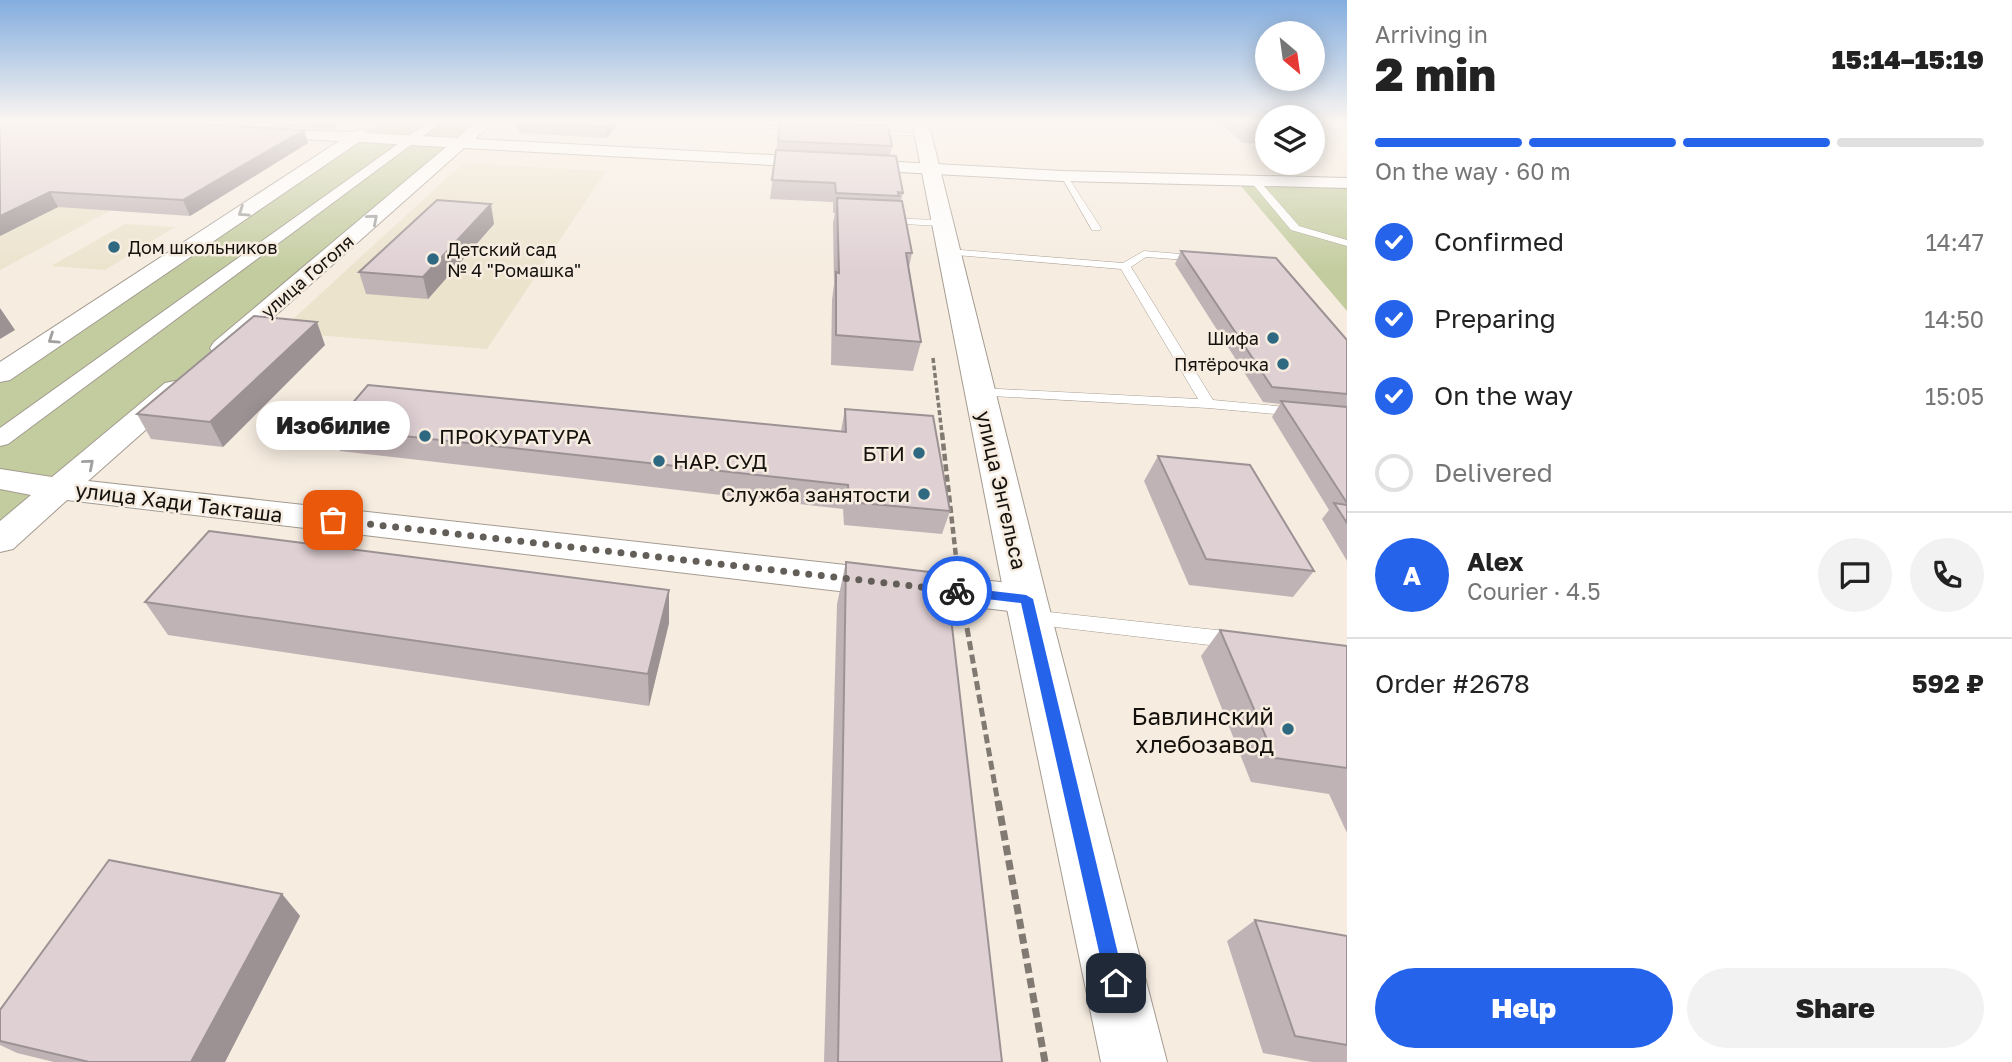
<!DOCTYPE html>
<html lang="en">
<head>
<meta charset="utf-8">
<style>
  :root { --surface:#fff; --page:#f2f2f2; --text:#222; --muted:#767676; --line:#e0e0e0; --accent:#2563eb }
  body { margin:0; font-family:"Golos Text",sans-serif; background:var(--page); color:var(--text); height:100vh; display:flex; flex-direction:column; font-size:26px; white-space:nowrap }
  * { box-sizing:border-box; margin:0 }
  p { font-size:23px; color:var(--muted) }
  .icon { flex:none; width:38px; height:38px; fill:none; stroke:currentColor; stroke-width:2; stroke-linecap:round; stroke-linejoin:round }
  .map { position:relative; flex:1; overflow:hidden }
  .side { display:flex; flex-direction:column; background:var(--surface); width:665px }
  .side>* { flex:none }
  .needle { width:46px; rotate:151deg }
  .controls { position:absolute; left:1255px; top:21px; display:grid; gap:14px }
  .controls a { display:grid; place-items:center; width:70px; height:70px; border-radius:50%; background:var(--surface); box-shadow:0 4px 18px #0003; font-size:35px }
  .pin { position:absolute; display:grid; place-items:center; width:60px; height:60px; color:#fff; margin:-30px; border-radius:14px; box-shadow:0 4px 10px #0006 }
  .courier { position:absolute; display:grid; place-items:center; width:70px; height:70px; margin:-35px; border:5px solid #2563eb; border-radius:50%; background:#fff; color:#222; box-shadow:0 2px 9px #0007 }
  .bubble { position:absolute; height:49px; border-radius:24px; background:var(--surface); box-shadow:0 4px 18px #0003; font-size:23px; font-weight:800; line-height:49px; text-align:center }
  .summary em { font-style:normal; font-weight:800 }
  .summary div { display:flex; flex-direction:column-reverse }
  .summary { display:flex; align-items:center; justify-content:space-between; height:119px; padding:0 28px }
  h1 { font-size:46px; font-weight:800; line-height:52px }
  .bar { display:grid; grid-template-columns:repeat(4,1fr); gap:10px 7px; align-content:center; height:84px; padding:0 28px }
  .bar i { height:9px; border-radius:5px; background:var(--line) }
  .bar .active { background:var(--accent) }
  .bar p { grid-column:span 4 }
  .line { display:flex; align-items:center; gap:18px; padding:0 28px; border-top:2px solid var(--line) }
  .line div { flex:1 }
  .round { display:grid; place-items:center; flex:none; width:74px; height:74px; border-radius:37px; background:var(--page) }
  ol { padding:0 28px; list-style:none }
  li { display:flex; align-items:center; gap:21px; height:77px }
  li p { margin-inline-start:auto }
  li .icon { padding:7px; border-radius:50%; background:var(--accent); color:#fff; stroke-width:4 }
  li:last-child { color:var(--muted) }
  li i { width:38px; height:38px; border:4px solid var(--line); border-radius:50% }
  .button { display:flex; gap:14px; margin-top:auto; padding:14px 28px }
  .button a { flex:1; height:80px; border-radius:42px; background:var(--accent); color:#fff; font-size:28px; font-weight:800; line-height:80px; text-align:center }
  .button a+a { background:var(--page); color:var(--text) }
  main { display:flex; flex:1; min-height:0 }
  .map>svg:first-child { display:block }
</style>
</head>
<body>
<main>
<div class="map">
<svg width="1347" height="1062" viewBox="0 0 1347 1062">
  <rect width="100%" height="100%" fill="#f6ece0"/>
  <path fill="#ece3cd" d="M 0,134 L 171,178 L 0,270 Z
    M 463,163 L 606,171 L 487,349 L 279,332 Z
    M 125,224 L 175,227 L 105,270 L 51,266 Z"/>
  <path fill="#c3cc9f" d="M 382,121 L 486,121 L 0,540 L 0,374 Z
    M 1240,185 L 1347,188 L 1347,311 Z"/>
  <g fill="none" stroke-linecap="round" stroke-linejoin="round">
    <defs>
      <path id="service" d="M 267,121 L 276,121 L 257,134 L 251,134 L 251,130 Z
        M 655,121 L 707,121 L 806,128 L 802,130 Z
        M 838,121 L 846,121 L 845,128 L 927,134 L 923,136 L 841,132 L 837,130 Z
        M 1060,174 L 1066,174 L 1101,228 L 1100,230 L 1092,230 Z
        M 1251,178 L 1257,178 L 1299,226 L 1347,240 L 1347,246 L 1291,230 L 1251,182 Z
        M 880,218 L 941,220 L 946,223 L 941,226 L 884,223 L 879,220 Z
        M 948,249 L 1123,263 L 1144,251 L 1205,256 L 1206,258 L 1201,261 L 1146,257 L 1131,267 L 1213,400 L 1297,408 L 1304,412 L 1297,416 L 1208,408 L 974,395 L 972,392 L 979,388 L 1198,399 L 1121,269 L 944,254 L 943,252 Z
        M 1030,610 L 1235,632 L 1242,634 L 1245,640 L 1242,646 L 1235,648 L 1030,624 L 1023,622 L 1020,617 L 1023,612 Z"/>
      <path id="pedestrian" d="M 430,121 L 443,121 L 8,444 L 0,446 L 0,428 Z"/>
      <path id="minor" d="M 477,121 L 493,121 L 475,139 L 1063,171 L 1347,178 L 1347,188 L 1063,181 L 464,148 L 232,354 L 223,356 L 214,354 L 210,348 L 214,342 L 446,147 L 359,142 L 10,380 L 0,382 L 0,362 L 339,141 L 260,137 L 252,132 L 254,129 L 353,132 L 361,129 L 368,133 L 457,138 Z
        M 175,381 L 185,383 L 189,389 L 185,395 L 88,481 L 1026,585 L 1040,589 L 1045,599 L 1040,609 L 1026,613 L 67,500 L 13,549 L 0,552 L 0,521 L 31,495 L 0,489 L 0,469 L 52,477 L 165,383 Z"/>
      <path id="tertiary" d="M 912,121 L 928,121 L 1047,599 L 1167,1062 L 1101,1062 L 1005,599 Z"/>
    </defs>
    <use href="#service" stroke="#a49b90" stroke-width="1"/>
    <use href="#pedestrian" stroke="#a49b90" stroke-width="2"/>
    <use href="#minor" stroke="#a49b90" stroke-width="2"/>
    <use href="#tertiary" stroke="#a49b90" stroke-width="2"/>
    <path stroke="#817a72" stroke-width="3.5" stroke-dasharray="5 2.5" stroke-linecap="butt" d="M 933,358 L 942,434"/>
    <path stroke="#817a72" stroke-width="4.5" stroke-dasharray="7 3.5" stroke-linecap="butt" d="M 942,433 L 956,557"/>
    <path stroke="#817a72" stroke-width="5" stroke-dasharray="9 4.5" stroke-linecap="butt" d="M 967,628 L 998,803"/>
    <path stroke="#817a72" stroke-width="7" stroke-dasharray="10 5" stroke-linecap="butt" d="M 998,801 L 1045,1062"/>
    <use href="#service" fill="#fff" fill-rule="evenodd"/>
    <use href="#pedestrian" fill="#fff" fill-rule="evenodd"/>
    <use href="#minor" fill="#fff" fill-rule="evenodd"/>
    <use href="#tertiary" fill="#fff" fill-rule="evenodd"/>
  </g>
  <path fill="#c0b3b6" d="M 0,121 L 304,130 L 308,143 L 190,216 L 58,207 L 0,236 Z
    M 177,121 L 262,121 L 254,125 Z
    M 271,121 L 343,121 L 330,129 L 273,126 Z
    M 517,121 L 621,121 L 606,138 L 518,133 Z
    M 780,121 L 892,146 L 890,156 L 903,193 L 901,201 L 912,253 L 909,267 L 921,342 L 913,371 L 831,365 L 832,300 L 834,284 L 833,223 L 835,213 L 833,213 L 833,202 L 770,199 Z
    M 1217,121 L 1267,121 L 1267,144 L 1243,143 Z
    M 1312,122 L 1323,129 L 1313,146 L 1312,146 Z
    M 494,224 L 428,299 L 366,294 L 359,272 Z
    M 1181,251 L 1347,340 L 1347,561 L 1322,519 L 1329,510 L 1272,417 L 1280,404 L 1263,402 L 1175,264 Z
    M 325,345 L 223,447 L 151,439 L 137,414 Z
    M 845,409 L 950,511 L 942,534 L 844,525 L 843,509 L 340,451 L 331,428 L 841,431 Z
    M 1158,456 L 1314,571 L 1293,597 L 1189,585 L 1144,481 Z
    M 846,562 L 1002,1062 L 824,1062 L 837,604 Z
    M 669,590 L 669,623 L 649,706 L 168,635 L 145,602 Z
    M 1220,630 L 1347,646 L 1347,833 L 1329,794 L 1251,782 L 1201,656 Z
    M 282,894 L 300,916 L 225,1062 L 54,1062 L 17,1053 L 0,1045 L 0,1010 Z
    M 1255,920 L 1347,936 L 1347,1062 L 1312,1062 L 1263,1053 L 1227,941 Z"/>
  <path fill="#9c9294" d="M 253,121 L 262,121 L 254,125 Z
    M 328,121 L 343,121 L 330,129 Z
    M 611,121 L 621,121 L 606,138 L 606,127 Z
    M 304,130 L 308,143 L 190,216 L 183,200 Z
    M 50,192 L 58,207 L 0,236 L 0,216 Z
    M 491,204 L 494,224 L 428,299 L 423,277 Z
    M 0,308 L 15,330 L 0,339 Z
    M 317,322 L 325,345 L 223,447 L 210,422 Z
    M 669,590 L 669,623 L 649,706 L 648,674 Z
    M 282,894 L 300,916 L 225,1062 L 191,1062 Z"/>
  <path fill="#dfd0d4" stroke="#9c9294" stroke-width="2" d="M 0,121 L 140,121 L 304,130 L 183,200 L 50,192 L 0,216 Z
    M 517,121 L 611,121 L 606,127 Z
    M 780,121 L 888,126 L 892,146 L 778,141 Z
    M 1245,121 L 1267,121 L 1267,126 L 1251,125 Z
    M 1312,122 L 1323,129 L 1312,128 Z
    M 776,150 L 896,156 L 903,193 L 898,192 L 899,196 L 836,193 L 835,183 L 772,180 Z
    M 837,198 L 902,201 L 912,253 L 906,253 L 921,342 L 836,335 L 836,272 L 839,273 Z
    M 437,200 L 491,204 L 423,277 L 359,272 Z
    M 1181,251 L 1276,258 L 1347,340 L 1347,394 L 1272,387 Z
    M 254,316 L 317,322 L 210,422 L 137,414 Z
    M 368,385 L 846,432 L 845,409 L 933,416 L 950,511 L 849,502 L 848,485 L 331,428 Z
    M 1281,401 L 1347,407 L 1347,503 Z
    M 1158,456 L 1250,465 L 1314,571 L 1206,559 Z
    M 1334,503 L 1347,505 L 1347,523 Z
    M 209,531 L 669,590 L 648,674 L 145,602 Z
    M 846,562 L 946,574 L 1002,1062 L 838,1062 Z
    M 1220,630 L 1347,646 L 1347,768 L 1275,758 Z
    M 109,860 L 282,894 L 191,1062 L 89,1062 L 0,1041 L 0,1010 Z
    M 1255,920 L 1347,936 L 1347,1045 L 1295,1036 Z"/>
  <defs><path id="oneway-chevron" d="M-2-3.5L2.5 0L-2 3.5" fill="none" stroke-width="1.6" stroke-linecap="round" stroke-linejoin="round" transform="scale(1.75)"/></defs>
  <g stroke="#a1a09f">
    <use href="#oneway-chevron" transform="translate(243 212) rotate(146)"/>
    <use href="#oneway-chevron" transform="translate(373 219) rotate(-41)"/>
    <use href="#oneway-chevron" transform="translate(53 339) rotate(146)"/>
    <use href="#oneway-chevron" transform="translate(89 464) rotate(-41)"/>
  </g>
  <linearGradient id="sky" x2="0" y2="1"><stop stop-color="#83addf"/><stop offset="0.45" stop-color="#fbf6f1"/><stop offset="1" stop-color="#fbf6f1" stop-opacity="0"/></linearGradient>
  <rect width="1347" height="270" fill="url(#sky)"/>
  <path fill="#2563eb" d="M 957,587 L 1026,595 L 1033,599 L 1125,983 L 1122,989 L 1116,992 L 1109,989 L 1106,983 L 1021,603 L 953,595 L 951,591 Z"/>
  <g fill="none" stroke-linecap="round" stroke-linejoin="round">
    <path stroke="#645e58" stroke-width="7" stroke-dasharray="0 12.6" d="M 333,520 L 957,591"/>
  </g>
  <g fill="#2f6881" stroke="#f6ece0" stroke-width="2.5">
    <circle cx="114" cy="247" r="7"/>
    <circle cx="433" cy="259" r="7"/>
    <circle cx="1273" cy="338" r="7"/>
    <circle cx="1283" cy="364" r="7"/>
    <circle cx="425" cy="436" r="7"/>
    <circle cx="919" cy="453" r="7"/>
    <circle cx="659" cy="461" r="7"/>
    <circle cx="924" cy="494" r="7"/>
    <circle cx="1288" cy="729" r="7"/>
  </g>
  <g text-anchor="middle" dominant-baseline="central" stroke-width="5" stroke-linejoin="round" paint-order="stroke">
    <g font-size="18" fill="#15120e" stroke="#f6ece0" text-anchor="start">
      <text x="128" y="247">Дом школьников</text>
      <text x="447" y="249">Детский сад<tspan x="447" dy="21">№ 4 "Ромашка"</tspan></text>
      <text x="1259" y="338" text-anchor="end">Шифа</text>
      <text x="1269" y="364" text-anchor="end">Пятёрочка</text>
    </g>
    <g font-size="18" fill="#15120e" stroke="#f6ece0">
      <text transform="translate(307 276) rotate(-41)">улица Гоголя</text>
    </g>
    <g font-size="21" fill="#15120e" stroke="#f6ece0" text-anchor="start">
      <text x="439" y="436">ПРОКУРАТУРА</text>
      <text x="905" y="453" text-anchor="end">БТИ</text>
      <text x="673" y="461">НАР. СУД</text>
      <text x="910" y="494" text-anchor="end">Служба занятости</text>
    </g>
    <g font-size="21" fill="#15120e" stroke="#f6ece0">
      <text transform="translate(1002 490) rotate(77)">улица Энгельса</text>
      <text transform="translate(179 502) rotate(7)">улица Хади Такташа</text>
    </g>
    <g font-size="24" fill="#15120e" stroke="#f6ece0" text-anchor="end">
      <text x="1274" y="715">Бавлинский<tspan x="1274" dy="28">хлебозавод</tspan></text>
    </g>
  </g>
</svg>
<div class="controls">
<a><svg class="needle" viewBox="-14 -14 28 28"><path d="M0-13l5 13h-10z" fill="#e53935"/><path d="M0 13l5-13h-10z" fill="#767676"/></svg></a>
<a><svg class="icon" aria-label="layers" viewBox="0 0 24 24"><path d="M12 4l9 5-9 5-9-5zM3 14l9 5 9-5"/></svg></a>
</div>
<div class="pin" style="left:333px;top:520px;background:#ea580c"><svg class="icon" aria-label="bag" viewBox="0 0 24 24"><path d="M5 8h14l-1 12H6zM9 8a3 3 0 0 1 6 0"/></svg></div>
<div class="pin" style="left:1116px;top:983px;background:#1f2937"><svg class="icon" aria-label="home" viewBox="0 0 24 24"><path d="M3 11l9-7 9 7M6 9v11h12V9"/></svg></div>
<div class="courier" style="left:957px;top:591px"><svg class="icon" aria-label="bike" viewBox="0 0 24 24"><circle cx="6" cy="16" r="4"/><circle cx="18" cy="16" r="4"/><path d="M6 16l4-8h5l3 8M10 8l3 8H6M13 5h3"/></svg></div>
<div class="bubble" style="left:256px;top:401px;width:154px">Изобилие</div>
</div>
<section class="side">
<div class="summary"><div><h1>2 min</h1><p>Arriving in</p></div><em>15:14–15:19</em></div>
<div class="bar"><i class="active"></i><i class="active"></i><i class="active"></i><i></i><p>On the way · 60 m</p></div>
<ol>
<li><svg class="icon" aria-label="check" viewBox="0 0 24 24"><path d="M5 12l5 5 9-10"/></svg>Confirmed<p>14:47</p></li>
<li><svg class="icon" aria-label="check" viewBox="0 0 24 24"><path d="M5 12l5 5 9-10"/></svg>Preparing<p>14:50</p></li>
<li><svg class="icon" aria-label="check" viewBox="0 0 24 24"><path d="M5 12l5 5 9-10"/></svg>On the way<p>15:05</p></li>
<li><i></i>Delivered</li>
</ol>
<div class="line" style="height:126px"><b class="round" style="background:var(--accent);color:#fff">A</b><div><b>Alex</b><p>Courier · 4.5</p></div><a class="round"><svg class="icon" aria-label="chat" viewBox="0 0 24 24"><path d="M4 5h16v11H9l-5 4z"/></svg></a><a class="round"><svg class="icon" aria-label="phone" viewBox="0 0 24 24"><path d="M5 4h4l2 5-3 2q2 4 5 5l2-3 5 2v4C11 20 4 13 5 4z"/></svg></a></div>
<div class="line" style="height:91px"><div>Order #2678</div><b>592 ₽</b></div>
<div class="button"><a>Help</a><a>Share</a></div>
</section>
</main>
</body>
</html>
